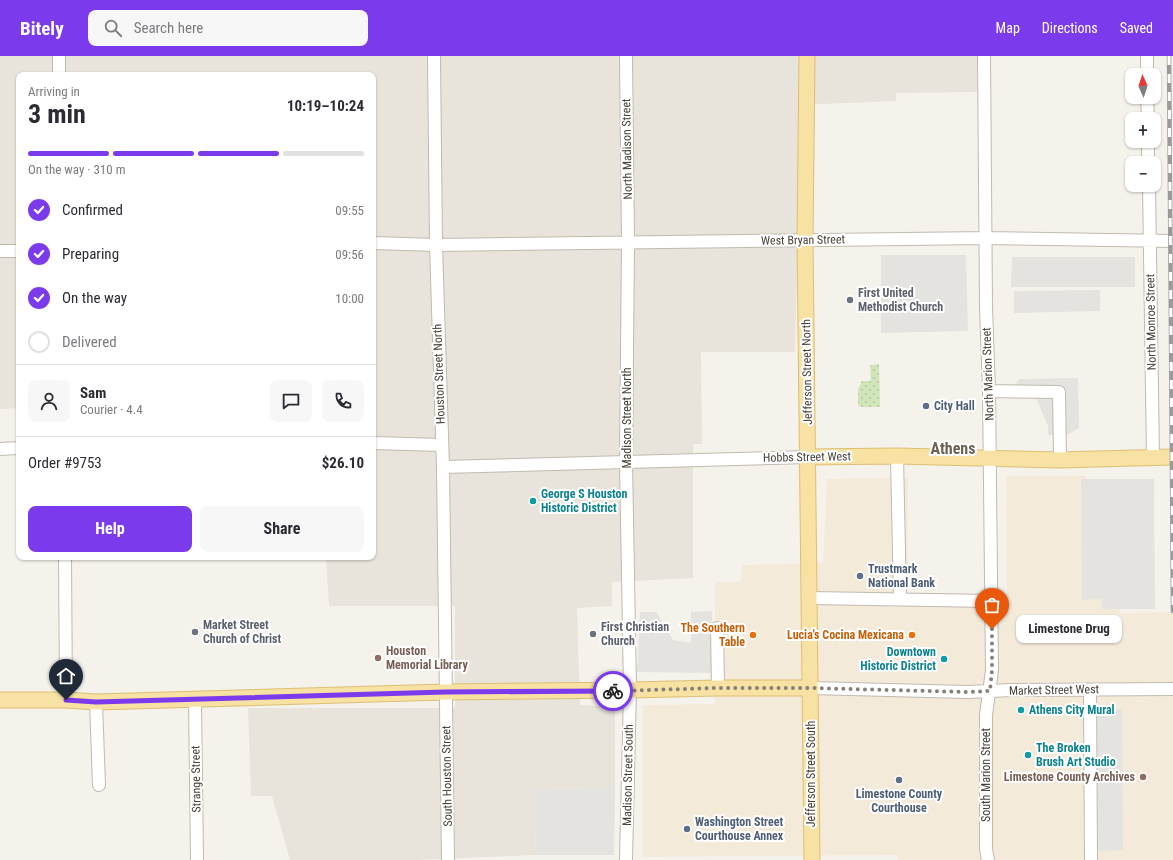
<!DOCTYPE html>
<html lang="en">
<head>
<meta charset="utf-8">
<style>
  :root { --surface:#fff; --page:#f7f7f7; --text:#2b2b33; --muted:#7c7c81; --line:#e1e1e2; --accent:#7c3aed }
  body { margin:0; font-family:"Roboto Condensed",sans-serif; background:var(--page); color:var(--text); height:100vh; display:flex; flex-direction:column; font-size:15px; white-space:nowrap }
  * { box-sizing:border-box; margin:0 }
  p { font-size:13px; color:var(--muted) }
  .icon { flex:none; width:22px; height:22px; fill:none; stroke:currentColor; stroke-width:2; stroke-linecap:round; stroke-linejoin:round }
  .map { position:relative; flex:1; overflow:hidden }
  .details { position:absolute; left:16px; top:16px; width:360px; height:488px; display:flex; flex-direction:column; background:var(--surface); border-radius:8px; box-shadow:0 1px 3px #0004 }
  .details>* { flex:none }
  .needle { width:26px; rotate:357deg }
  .controls { position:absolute; left:1125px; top:12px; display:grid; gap:8px }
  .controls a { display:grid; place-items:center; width:36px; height:36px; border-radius:8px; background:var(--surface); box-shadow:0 1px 3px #0004; font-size:20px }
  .pin { position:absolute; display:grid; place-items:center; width:34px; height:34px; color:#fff; margin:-41px -17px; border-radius:50% 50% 50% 0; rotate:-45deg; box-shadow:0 0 4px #0007 }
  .pin .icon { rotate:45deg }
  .courier { position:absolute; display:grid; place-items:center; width:40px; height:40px; margin:-20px; border:3px solid #7c3aed; border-radius:50%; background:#fff; color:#222; box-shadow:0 1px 5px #0007 }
  .bubble { position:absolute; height:28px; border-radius:8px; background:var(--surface); box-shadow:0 1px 3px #0004; font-size:13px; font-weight:700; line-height:28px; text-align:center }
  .headline em { font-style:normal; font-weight:700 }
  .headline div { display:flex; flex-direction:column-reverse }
  .headline { display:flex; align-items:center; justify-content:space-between; height:68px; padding:0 12px }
  h1 { font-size:26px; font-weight:700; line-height:30px }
  .bar { display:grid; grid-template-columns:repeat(4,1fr); gap:6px 4px; align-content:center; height:48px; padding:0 12px }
  .bar i { height:5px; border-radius:3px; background:var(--line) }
  .bar .selected { background:var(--accent) }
  .bar p { grid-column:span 4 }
  .line { display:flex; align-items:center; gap:10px; padding:0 12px; border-top:1px solid var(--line) }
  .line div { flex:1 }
  .round { display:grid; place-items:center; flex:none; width:42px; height:42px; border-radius:8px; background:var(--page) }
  ol { padding:0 12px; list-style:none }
  li { display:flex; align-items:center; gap:12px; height:44px }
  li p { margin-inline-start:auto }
  li .icon { padding:4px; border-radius:50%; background:var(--accent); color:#fff; stroke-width:4 }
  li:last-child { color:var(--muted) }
  li i { width:22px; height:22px; border:2px solid var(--line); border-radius:50% }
  .cta { display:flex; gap:8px; margin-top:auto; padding:8px 12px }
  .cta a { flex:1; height:46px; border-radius:8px; background:var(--accent); color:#fff; font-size:16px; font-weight:700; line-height:46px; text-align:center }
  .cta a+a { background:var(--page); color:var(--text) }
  header { display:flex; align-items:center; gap:24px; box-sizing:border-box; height:56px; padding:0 20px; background:var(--accent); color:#fff }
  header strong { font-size:19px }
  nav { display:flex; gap:22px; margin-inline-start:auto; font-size:14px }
  .search { width:280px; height:36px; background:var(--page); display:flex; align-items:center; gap:10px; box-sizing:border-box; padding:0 14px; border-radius:8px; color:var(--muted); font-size:15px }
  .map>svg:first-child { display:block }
</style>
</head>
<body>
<header>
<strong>Bitely</strong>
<div class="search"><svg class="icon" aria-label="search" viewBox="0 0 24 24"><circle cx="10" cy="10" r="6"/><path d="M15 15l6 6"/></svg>Search here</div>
<nav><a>Map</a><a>Directions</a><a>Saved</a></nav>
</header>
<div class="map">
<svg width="1173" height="804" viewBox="0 0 1173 804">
  <defs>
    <pattern id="grass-dots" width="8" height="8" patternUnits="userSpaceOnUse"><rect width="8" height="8" fill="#d0e6b8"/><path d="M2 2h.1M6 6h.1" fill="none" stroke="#b4c69f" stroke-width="1.8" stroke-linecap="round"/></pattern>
  </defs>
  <rect width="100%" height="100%" fill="#f5f2ec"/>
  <path fill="#e8e4db" d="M 0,0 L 977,0 L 977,36 L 896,37 L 896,45 L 799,49 L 798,170 L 795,296 L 701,296 L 702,388 L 693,388 L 693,522 L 612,526 L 612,550 L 577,552 L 580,649 L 615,651 L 615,732 L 534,733 L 536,799 L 418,804 L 290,804 L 272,740 L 251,740 L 248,652 L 455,652 L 455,550 L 329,550 L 326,501 L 373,501 L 373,19 L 19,19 L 19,352 L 0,353 Z"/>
  <path fill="#f4eada" d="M 1006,420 L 1086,420 L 1089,505 L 1118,507 L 1120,557 L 1173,556 L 1173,804 L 898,804 L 898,799 L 643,801 L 643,649 L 715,648 L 715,526 L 741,526 L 742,509 L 823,507 L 827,423 L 908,422 L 907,540 L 1007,538 Z"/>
  <path fill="url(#grass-dots)" d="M 879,308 L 880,351 L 861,351 L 858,349 L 858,333 L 862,325 L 871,325 L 870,309 Z"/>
  <path fill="#e4e3e0" d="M 881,199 L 966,199 L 968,275 L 881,277 Z
    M 1012,201 L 1135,201 L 1135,231 L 1011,231 Z
    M 1100,234 L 1100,255 L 1014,257 L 1014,235 Z
    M 1078,322 L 1079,372 L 1067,379 L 1048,379 L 1048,370 L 1034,337 L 1019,331 L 1016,327 L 1020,323 Z
    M 1081,423 L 1154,423 L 1155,553 L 1102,553 L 1102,543 L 1082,544 Z
    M 712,555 L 714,617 L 637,616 L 640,556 L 656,556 L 673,584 L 691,587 L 691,556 Z
    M 1097,653 L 1122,653 L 1123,794 L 1098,795 Z
    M 615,732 L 614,799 L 536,799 L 534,733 Z"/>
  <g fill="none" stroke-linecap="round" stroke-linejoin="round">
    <defs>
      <path id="minor" d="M 59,0 L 59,19
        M 434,0 L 436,189 L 443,411 L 448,804
        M 626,0 L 628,186 L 626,406 L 630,634 L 626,804
        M 984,0 L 986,251 L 989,335 L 992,614 L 986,659 L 986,793 L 988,804
        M 1147,0 L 1147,19
        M 1147,41 L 1148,63
        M 1148,85 L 1148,107
        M 1149,129 L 1153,402
        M 373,187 L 436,189 L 985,182 L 1173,185
        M 0,195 L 19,195
        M 989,335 L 1059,336 L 1060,404
        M 373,387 L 441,389
        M 0,393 L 19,392
        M 897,400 L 900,543
        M 443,411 L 808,401
        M 65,501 L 66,644
        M 810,542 L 992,545
        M 717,572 L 718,632
        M 811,632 L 967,636 L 1012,634 L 1173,633
        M 1090,634 L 1091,804
        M 195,643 L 197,804
        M 96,646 L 99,729"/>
      <path id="major" d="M 807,0 L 805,184 L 812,804
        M 808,401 L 897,400 L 1060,404 L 1173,401
        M 0,644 L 66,644 L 96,646 L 445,636 L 630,634 L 718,632 L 811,632"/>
    </defs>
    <use href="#minor" stroke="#c0baaf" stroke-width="14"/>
    <use href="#major" stroke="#dcbf73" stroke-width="17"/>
    <use href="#minor" stroke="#fff" stroke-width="12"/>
    <use href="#major" stroke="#f7e1a3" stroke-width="15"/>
    <defs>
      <path id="rail" d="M 1169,0 L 1173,555"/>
    </defs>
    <use href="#rail" stroke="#9a9a9a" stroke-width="4.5"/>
    <use href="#rail" stroke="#fff" stroke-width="3" stroke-dasharray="9" stroke-linecap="butt"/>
  </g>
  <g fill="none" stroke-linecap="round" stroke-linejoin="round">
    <path stroke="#858178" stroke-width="4" stroke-dasharray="0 7.2" d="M 613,635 L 718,632 L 811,632 L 967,636 L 990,635 L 992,614 L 992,573"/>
    <path stroke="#7c3aed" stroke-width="5" d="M 66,644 L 96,646 L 445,636 L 613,635"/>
  </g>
  <g fill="#6b7280" stroke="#fff" stroke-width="1.5">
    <circle cx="850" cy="244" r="4"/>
    <circle cx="195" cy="576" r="4"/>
    <circle cx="593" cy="578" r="4"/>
  </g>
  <g fill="#5c6f8a" stroke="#fff" stroke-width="1.5">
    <circle cx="926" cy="350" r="4"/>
    <circle cx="860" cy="520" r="4"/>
    <circle cx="899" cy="724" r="4"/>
    <circle cx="687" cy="773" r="4"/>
  </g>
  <g fill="#0f9aa8" stroke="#fff" stroke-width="1.5">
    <circle cx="533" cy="445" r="4"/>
    <circle cx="944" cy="603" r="4"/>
    <circle cx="1021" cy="654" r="4"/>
    <circle cx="1028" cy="699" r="4"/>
  </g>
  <g fill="#e8710a" stroke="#fff" stroke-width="1.5">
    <circle cx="753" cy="579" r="4"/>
    <circle cx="912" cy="579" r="4"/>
  </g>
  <g fill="#8d6e63" stroke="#fff" stroke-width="1.5">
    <circle cx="378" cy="602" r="4"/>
    <circle cx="1143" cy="721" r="4"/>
  </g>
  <g text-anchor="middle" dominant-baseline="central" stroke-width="4" stroke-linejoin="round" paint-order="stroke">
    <g font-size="12" fill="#49443a" stroke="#fff">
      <text transform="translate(627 93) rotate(-91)">North Madison Street</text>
      <text transform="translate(803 184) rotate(-1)">West Bryan Street</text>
      <text transform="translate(1151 266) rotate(-91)">North Monroe Street</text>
      <text transform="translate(807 316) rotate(-91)">Jefferson Street North</text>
      <text transform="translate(439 318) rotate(-92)">Houston Street North</text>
      <text transform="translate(988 318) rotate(-92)">North Marion Street</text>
      <text transform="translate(627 362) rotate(-90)">Madison Street North</text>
      <text transform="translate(807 401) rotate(-1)">Hobbs Street West</text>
      <text transform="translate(1054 634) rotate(-1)">Market Street West</text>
      <text transform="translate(811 718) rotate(-90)">Jefferson Street South</text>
      <text transform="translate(628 719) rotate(-89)">Madison Street South</text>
      <text transform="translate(986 719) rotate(-90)">South Marion Street</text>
      <text transform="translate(447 720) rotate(-91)">South Houston Street</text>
      <text transform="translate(196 723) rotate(-91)">Strange Street</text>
    </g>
    <g font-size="12" font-weight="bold" fill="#5b616d" stroke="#fff" text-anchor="start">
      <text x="858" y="237">First United<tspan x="858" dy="14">Methodist Church</tspan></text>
      <text x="203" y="569">Market Street<tspan x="203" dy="14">Church of Christ</tspan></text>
      <text x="601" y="571">First Christian<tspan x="601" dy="14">Church</tspan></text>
    </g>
    <g font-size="12" font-weight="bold" fill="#4e5e75" stroke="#fff" text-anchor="start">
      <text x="934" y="350">City Hall</text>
      <text x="868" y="513">Trustmark<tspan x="868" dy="14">National Bank</tspan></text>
      <text x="899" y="738" text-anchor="middle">Limestone County<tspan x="899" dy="14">Courthouse</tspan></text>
      <text x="695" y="766">Washington Street<tspan x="695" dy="14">Courthouse Annex</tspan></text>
    </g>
    <g font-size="12" font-weight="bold" fill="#0d838f" stroke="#fff" text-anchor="start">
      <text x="541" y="438">George S Houston<tspan x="541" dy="14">Historic District</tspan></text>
      <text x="936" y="596" text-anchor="end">Downtown<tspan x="936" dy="14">Historic District</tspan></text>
      <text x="1029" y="654">Athens City Mural</text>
      <text x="1036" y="692">The Broken<tspan x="1036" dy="14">Brush Art Studio</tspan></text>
    </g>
    <g font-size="12" font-weight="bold" fill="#c56008" stroke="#fff" text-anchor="end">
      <text x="745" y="572">The Southern<tspan x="745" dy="14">Table</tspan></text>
      <text x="904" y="579">Lucia's Cocina Mexicana</text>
    </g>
    <g font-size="12" font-weight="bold" fill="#785e54" stroke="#fff" text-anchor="start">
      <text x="386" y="595">Houston<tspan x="386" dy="14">Memorial Library</tspan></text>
      <text x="1135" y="721" text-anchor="end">Limestone County Archives</text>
    </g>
    <g font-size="16" font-weight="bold" fill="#6b6252" stroke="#fff">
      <text x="953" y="392">Athens</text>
    </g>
  </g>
</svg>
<div class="controls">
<a><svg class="needle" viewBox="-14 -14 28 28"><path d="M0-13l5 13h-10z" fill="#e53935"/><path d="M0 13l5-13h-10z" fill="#7c7c81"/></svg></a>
<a>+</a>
<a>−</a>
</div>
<div class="pin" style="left:992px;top:573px;background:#ea580c"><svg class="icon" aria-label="bag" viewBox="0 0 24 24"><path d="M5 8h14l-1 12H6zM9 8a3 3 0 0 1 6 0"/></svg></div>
<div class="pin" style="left:66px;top:644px;background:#1f2937"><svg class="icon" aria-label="home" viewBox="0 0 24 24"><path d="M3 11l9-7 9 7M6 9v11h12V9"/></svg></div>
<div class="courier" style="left:613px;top:635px"><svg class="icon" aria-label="bike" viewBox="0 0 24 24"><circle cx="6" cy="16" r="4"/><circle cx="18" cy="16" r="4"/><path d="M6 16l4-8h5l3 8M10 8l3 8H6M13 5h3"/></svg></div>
<div class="bubble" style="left:1016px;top:559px;width:106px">Limestone Drug</div>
<section class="details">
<div class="headline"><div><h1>3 min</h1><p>Arriving in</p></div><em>10:19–10:24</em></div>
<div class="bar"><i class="selected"></i><i class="selected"></i><i class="selected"></i><i></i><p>On the way · 310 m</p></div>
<ol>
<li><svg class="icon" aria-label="check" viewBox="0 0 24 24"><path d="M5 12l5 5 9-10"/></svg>Confirmed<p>09:55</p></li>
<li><svg class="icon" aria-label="check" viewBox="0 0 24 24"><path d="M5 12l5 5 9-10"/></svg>Preparing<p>09:56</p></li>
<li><svg class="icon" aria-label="check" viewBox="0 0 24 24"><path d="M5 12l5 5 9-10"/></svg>On the way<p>10:00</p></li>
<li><i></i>Delivered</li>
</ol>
<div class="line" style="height:72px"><a class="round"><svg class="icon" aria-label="person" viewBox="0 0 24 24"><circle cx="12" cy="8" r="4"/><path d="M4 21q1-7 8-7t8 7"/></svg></a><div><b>Sam</b><p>Courier · 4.4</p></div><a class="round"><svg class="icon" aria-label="chat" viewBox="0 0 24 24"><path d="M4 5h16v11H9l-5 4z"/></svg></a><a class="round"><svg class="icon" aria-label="phone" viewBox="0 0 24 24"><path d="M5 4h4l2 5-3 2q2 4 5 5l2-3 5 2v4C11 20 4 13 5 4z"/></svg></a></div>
<div class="line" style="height:52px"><div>Order #9753</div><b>$26.10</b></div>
<div class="cta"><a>Help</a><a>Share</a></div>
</section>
</div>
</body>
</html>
